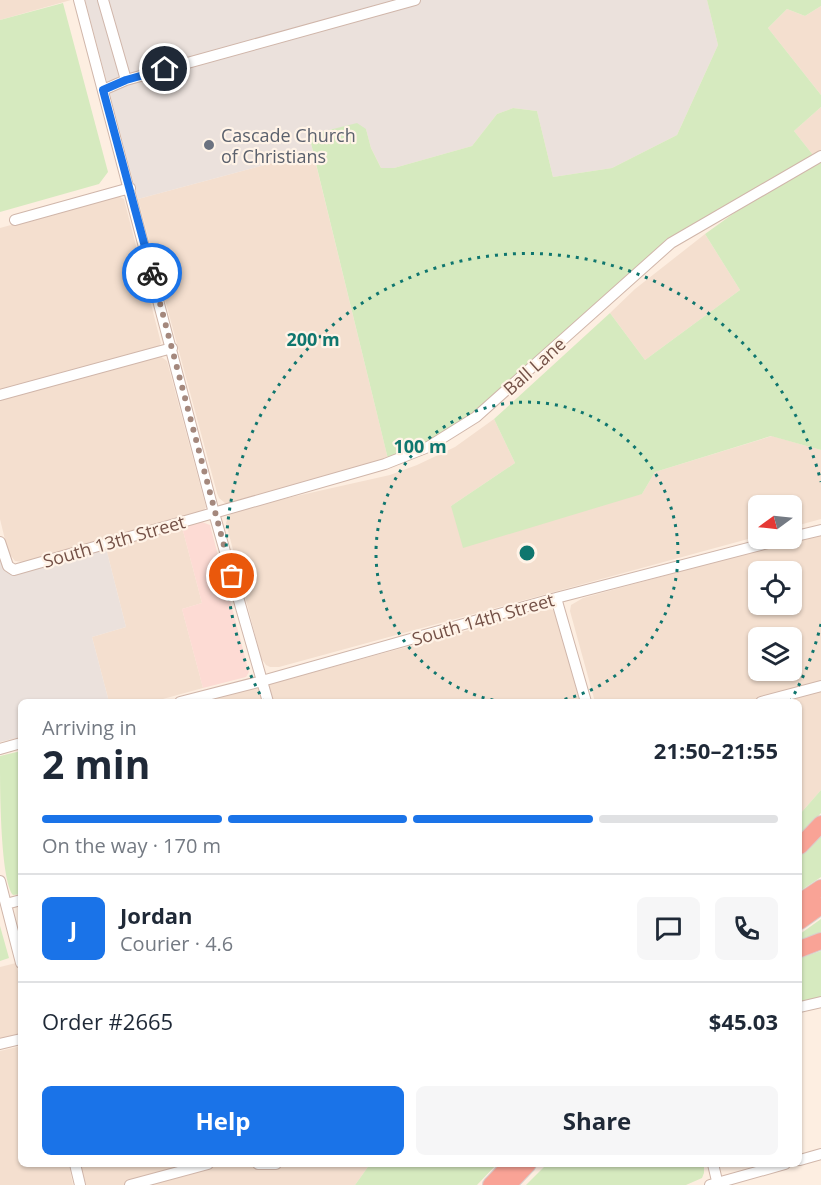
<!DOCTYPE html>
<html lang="en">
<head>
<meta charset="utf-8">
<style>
  :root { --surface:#fff; --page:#f6f6f7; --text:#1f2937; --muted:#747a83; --line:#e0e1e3; --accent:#1a73e8 }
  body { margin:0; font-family:"Open Sans",sans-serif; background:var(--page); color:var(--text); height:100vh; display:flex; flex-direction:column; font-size:22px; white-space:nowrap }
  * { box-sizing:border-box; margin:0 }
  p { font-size:20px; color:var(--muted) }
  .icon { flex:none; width:33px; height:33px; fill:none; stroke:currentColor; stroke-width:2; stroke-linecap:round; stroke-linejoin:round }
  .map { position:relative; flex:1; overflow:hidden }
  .details { position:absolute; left:18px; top:699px; width:784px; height:468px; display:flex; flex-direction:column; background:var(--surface); border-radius:9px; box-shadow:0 2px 4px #0004 }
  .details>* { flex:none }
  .needle { width:39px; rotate:255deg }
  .controls { position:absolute; left:748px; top:495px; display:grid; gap:12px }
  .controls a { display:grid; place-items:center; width:54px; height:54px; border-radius:9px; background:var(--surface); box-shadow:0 2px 4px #0004; font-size:30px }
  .pin { position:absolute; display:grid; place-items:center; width:51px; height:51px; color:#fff; margin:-26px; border:3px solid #fff; border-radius:50%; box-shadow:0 2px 6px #0007 }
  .courier { position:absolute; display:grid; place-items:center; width:60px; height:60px; margin:-30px; border:4px solid #1a73e8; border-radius:50%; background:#fff; color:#222; box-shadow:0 2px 8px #0007 }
  .head em { font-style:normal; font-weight:700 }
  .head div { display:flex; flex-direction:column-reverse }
  .head { display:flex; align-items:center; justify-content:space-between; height:102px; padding:0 24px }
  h1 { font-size:39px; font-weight:700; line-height:45px }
  .bar { display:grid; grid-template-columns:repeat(4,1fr); gap:9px 6px; align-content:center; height:72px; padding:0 24px }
  .bar i { height:8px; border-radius:4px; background:var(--line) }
  .bar .active { background:var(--accent) }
  .bar p { grid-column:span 4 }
  .line { display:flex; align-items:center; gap:15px; padding:0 24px; border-top:2px solid var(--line) }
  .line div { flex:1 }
  .round { display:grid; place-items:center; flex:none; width:63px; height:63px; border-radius:9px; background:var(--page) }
  .cta { display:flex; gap:12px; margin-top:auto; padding:12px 24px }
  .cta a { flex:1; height:69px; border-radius:9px; background:var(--accent); color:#fff; font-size:24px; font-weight:700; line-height:69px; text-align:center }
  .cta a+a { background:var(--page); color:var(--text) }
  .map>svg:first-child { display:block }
</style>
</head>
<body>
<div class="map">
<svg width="821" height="1185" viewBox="0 0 821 1185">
  <rect width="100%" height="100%" fill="#fdeee1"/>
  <path fill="#f4dfcf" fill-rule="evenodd" d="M 0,0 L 71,0 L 0,20 Z
    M 821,6 L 821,95 L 768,28 L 787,9 L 805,16 Z
    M 821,107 L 821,151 L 813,155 L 794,131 Z
    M 313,152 L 388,459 L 231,503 L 225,503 L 219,498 L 217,493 L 138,199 Z
    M 118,196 L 124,199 L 161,343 L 159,346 L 0,390 L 0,228 Z
    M 705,234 L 740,290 L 645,360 L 610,313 L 635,289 Z
    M 160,356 L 167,361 L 206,507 L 204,510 L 25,562 L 15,561 L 8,552 L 0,519 L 0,399 Z
    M 494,419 L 515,463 L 451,506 L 642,494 L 655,472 L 772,436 L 821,450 L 821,519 L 792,527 L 792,506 L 759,506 L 759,536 L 279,667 L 270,667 L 266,665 L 261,658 L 226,523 L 229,514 L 238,509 L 390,475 L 417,465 L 455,447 Z
    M 182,527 L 202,603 L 182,609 L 203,688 L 152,702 L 109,702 L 92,637 L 126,627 L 106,548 Z
    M 821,533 L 821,790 L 800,814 L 800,702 L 595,702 L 570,611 L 571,605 L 583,598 ZM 759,572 L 792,572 L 792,604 L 759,604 ZM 759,638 L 792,638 L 792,670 L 759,670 Z
    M 547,609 L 553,610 L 557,614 L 581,702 L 203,702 Z
    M 16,963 L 21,984 L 21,1035 L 0,1041 L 0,967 Z
    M 21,1046 L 21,1164 L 69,1164 L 73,1185 L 0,1185 L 0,1051 Z
    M 80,1164 L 370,1164 L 355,1185 L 86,1185 Z"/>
  <path fill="#fddbd4" d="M 202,522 L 210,525 L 249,672 L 246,677 L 203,688 L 182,609 L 202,603 L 182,527 Z"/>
  <path fill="#ebe1dc" d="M 85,0 L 707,0 L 718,45 L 677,135 L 612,168 L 553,177 L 537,111 L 513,108 L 497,114 L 472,146 L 394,168 L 381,168 L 371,148 L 366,129 L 309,135 L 313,152 L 138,199 Z
    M 106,548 L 126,627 L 92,637 L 109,702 L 21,702 L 21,737 L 0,742 L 0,554 L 4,568 L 9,573 L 15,575 Z"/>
  <path fill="#d6eabf" d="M 707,0 L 821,0 L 821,6 L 805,16 L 787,9 L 768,28 L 821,95 L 821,107 L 794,131 L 813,155 L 666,244 L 477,412 L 422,447 L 388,459 L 309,135 L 357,123 L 366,129 L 371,148 L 381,168 L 394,168 L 472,146 L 497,114 L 513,108 L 537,111 L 553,177 L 612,168 L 677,135 L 718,45 Z
    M 63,3 L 108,172 L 99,184 L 0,212 L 0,20 Z
    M 821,162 L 821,450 L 771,436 L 655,472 L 642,494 L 463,548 L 451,506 L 515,463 L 494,419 L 610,313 L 645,360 L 740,290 L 705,234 L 748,203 Z
    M 21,751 L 21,894 L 13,895 C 0,879 0,783 0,756 Z
    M 821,790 L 821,813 L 800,836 L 800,814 Z
    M 821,831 L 821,877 L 800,891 L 800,853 Z
    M 821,919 L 821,938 L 800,945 L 800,934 Z
    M 0,926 L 9,958 L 0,961 Z
    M 821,951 L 821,998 L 800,1003 L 800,958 Z
    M 370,1164 L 497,1164 L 477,1185 L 355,1185 Z
    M 547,1164 L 704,1164 L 704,1173 L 702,1178 L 686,1185 L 526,1185 Z"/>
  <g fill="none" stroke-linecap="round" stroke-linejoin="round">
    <defs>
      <path id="minor" d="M 79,0 L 214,513 L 268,702
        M 103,0 L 126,80
        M 103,90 L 126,80 L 415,0
        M 15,220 L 130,188
        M 0,395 L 172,348
        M 792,537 L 821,530
        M 0,542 L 8,566 L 14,570 L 385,464 L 428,447 L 476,417 L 671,243 L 821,156
        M 556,598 L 586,702
        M 180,702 L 262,681 L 556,598 L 787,538
        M 761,702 L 821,686
        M 0,749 L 21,743
        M 0,881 L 21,963
        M 6,904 L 21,900
        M 800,1007 L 821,1002
        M 0,1044 L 21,1039
        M 800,1160 L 821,1154
        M 75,1164 L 80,1185
        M 258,1164 L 276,1164
        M 713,1164 L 718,1185
        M 130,1185 L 208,1164
        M 710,1185 L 785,1164"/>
      <path id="highway" d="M 800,846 L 821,824
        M 800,902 L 821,888
        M 800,921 L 821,906
        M 800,949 L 821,941
        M 491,1185 L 511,1164
        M 508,1185 L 528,1164"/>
    </defs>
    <use href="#minor" stroke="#d0b6aa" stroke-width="12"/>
    <use href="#highway" stroke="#d8cecb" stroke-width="18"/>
    <use href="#minor" stroke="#fff" stroke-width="10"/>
    <use href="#highway" stroke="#f9a396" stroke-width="16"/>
  </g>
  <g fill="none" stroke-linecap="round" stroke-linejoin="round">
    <path stroke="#a4887d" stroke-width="6" stroke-dasharray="0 10.8" d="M 152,273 L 232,576"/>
    <path stroke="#1a73e8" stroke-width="8" d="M 152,273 L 103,90 L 126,80 L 165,69"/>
  </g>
  <g fill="none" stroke="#0f766e" stroke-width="3" stroke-dasharray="3 6">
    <path d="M502 702A151 151 0 1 1 552 702"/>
    <path d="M821 624A302 302 0 0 1 790 702M264 702A302 302 0 1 1 821 482"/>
  </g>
  <circle fill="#6b7280" stroke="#fff3e7" stroke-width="2" cx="209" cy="145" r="6"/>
  <g text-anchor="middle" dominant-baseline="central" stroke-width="4.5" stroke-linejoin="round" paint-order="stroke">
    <g font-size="18" fill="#5b616d" stroke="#fff3e7" text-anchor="start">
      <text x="221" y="135">Cascade Church<tspan x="221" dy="21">of Christians</tspan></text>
    </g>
    <g font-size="18" fill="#745147" stroke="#fff3e7">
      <text transform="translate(534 366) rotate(-42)">Ball Lane</text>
      <text transform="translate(114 541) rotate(-16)">South 13th Street</text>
      <text transform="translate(483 619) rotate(-16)">South 14th Street</text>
    </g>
  </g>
  <circle cx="527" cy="553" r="9" fill="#0f766e" stroke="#fff3e7" stroke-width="3"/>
  <g font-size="18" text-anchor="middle" font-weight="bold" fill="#0f766e" stroke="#fff3e7" stroke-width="4.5" stroke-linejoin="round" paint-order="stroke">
    <text x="313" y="346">200 m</text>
    <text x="420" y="453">100 m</text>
  </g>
</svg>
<div class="controls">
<a><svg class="needle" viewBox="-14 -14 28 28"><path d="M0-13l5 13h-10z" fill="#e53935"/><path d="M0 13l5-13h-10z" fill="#747a83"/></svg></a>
<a><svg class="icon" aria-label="locate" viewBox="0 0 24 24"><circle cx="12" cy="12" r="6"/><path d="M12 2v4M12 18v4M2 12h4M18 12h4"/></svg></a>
<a><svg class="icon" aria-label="layers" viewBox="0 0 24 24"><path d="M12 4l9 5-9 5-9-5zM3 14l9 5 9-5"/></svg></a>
</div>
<div class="pin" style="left:232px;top:576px;background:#ea580c"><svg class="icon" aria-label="bag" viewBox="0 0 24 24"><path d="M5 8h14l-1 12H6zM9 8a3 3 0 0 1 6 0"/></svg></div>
<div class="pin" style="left:165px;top:69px;background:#1f2937"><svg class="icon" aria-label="home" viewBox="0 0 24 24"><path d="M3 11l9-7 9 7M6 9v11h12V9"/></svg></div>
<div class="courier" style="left:152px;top:273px"><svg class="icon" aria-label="bike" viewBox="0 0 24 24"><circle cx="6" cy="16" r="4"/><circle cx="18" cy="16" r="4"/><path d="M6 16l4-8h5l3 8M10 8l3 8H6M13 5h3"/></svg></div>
<section class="details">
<div class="head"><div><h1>2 min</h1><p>Arriving in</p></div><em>21:50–21:55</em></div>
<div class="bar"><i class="active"></i><i class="active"></i><i class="active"></i><i></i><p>On the way · 170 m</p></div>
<div class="line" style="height:108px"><b class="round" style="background:var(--accent);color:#fff">J</b><div><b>Jordan</b><p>Courier · 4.6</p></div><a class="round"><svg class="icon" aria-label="chat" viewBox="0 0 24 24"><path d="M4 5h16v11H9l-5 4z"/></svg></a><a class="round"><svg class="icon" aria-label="phone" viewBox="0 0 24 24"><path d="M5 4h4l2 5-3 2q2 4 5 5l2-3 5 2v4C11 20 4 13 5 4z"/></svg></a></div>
<div class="line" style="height:78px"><div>Order #2665</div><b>$45.03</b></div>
<div class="cta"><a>Help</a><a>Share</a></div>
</section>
</div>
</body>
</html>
